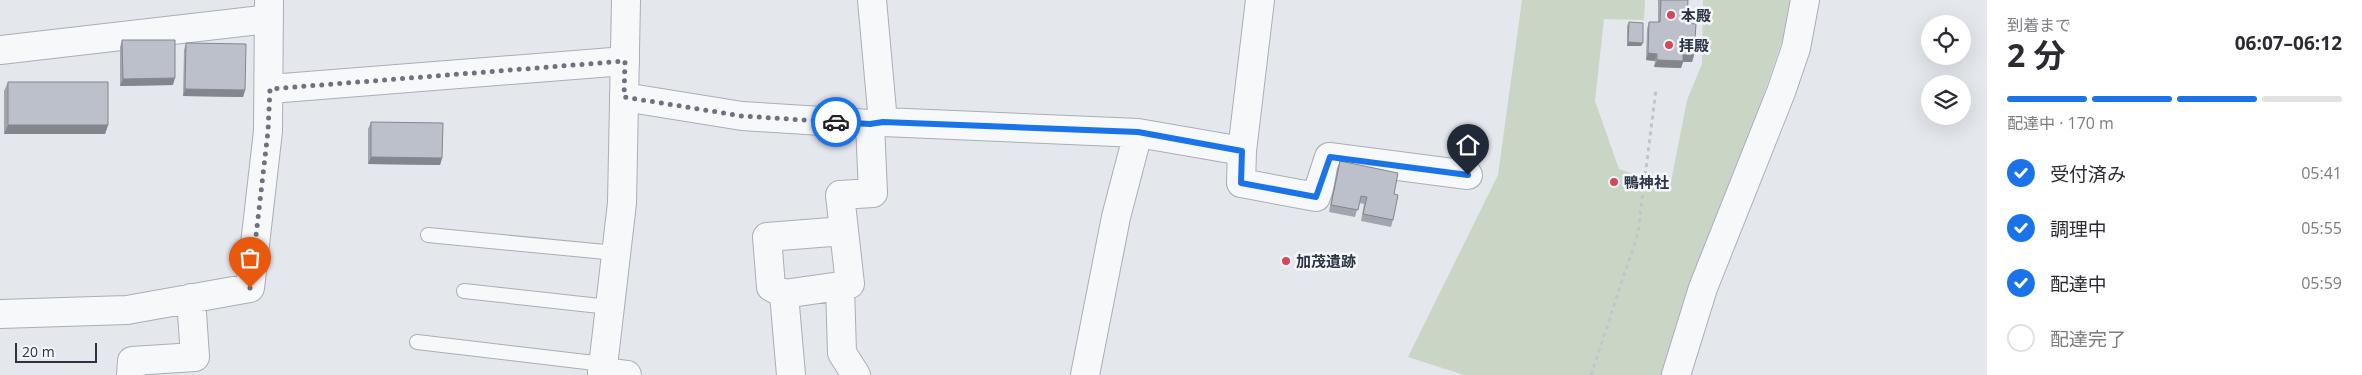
<!DOCTYPE html>
<html lang="ja">
<head>
<meta charset="utf-8">
<style>
  :root { --surface:#fff; --page:#f7f7f7; --text:#2b2b33; --muted:#7c7c81; --line:#e1e1e2; --accent:#1a73e8 }
  body { margin:0; font-family:"Open Sans","Noto Sans JP",sans-serif; background:var(--page); color:var(--text); height:100vh; display:flex; flex-direction:column; font-size:19px; white-space:nowrap }
  * { box-sizing:border-box; margin:0 }
  p { font-size:16px; color:var(--muted) }
  .icon { flex:none; width:28px; height:28px; fill:none; stroke:currentColor; stroke-width:2; stroke-linecap:round; stroke-linejoin:round }
  .map { position:relative; flex:1; overflow:hidden }
  .details { display:flex; flex-direction:column; background:var(--surface); width:375px }
  .details>* { flex:none }
  .controls { position:absolute; left:1921px; top:15px; display:grid; gap:10px }
  .controls a { display:grid; place-items:center; width:50px; height:50px; border-radius:50%; background:var(--surface); box-shadow:0 5px 20px #0002; font-size:25px }
  .scale { position:absolute; left:15px; bottom:12px; width:82px; box-sizing:border-box; padding-left:5px; border:2px solid #2b3445; border-top:0; font-size:14px; line-height:18px; white-space:nowrap; color:#2b3445; -webkit-text-stroke:4px #f4f6f9; paint-order:stroke }
  .pin { position:absolute; display:grid; place-items:center; width:42px; height:42px; color:#fff; margin:-51px -21px; border-radius:50% 50% 50% 0; rotate:-45deg; box-shadow:0 0 5px #0007 }
  .pin .icon { rotate:45deg }
  .courier { position:absolute; display:grid; place-items:center; width:50px; height:50px; margin:-25px; border:4px solid #1a73e8; border-radius:50%; background:#fff; color:#222; box-shadow:0 1px 6px #0007 }
  .headline em { font-style:normal; font-weight:700 }
  .headline div { display:flex; flex-direction:column-reverse }
  .headline { display:flex; align-items:center; justify-content:space-between; height:85px; padding:0 20px }
  h1 { font-size:32px; font-weight:700; line-height:38px }
  .bar { display:grid; grid-template-columns:repeat(4,1fr); gap:8px 5px; align-content:center; height:60px; padding:0 20px }
  .bar i { height:6px; border-radius:4px; background:var(--line) }
  .bar .current { background:var(--accent) }
  .bar p { grid-column:span 4 }
  ol { padding:0 20px; list-style:none }
  li { display:flex; align-items:center; gap:15px; height:55px }
  li p { margin-inline-start:auto }
  li .icon { padding:5px; border-radius:50%; background:var(--accent); color:#fff; stroke-width:4 }
  li:last-child { color:var(--muted) }
  li i { width:28px; height:28px; border:2px solid var(--line); border-radius:50% }
  main { display:flex; flex:1; min-height:0 }
  .map>svg:first-child { display:block }
</style>
</head>
<body>
<main>
<div class="map">
<svg width="1987" height="375" viewBox="0 0 1987 375">
  <rect width="100%" height="100%" fill="#e4e7ec"/>
  <path fill="#c9d6c5" d="M 1522,0 L 1645,0 L 1644,20 L 1604,19 L 1595,101 L 1619,169 L 1670,187 L 1687,100 L 1702,64 L 1703,0 L 1790,0 L 1783,38 L 1669,375 L 1464,375 L 1408,357 L 1498,175 Z"/>
  <g fill="none" stroke-linecap="round" stroke-linejoin="round">
    <defs>
      <path id="service" d="M 428,235 L 616,253
        M 464,291 L 609,307
        M 417,342 L 603,364"/>
      <path id="minor" d="M 1260,0 L 1242,151 L 1241,183 L 1316,197 L 1329,157 L 1468,175
        M 0,50 L 269,19
        M 270,89 L 625,61
        M 624,97 L 742,116 L 870,124
        M 883,122 L 1138,133 L 1242,151
        M 784,294 L 771,287 L 767,237 L 844,231
        M 0,314 L 127,310 L 250,288 L 268,131 L 269,0
        M 602,372 L 627,375
        M 131,375 L 132,361 L 195,357 L 191,298
        M 791,375 L 784,294 L 840,286
        M 856,375 L 842,353 L 840,286 L 850,284 L 840,195 L 873,193 L 870,124 L 883,122 L 872,0
        M 1085,375 L 1116,217 L 1138,133
        M 1676,375 L 1703,288 L 1781,92 L 1796,48 L 1805,0"/>
      <path id="tertiary" d="M 602,375 L 622,203 L 626,0"/>
    </defs>
    <use href="#service" stroke="#a9aeb7" stroke-width="16"/>
    <use href="#minor" stroke="#a9aeb7" stroke-width="30"/>
    <use href="#tertiary" stroke="#a9aeb7" stroke-width="30"/>
    <path stroke="#c2c5cb" stroke-width="3" stroke-dasharray="4 4" stroke-linecap="butt" d="M 1591,375 L 1638,233 L 1656,89"/>
    <use href="#service" stroke="#f7f8fa" stroke-width="14"/>
    <use href="#minor" stroke="#f7f8fa" stroke-width="28"/>
    <use href="#tertiary" stroke="#f7f8fa" stroke-width="28"/>
  </g>
  <path fill="#a1a5ae" d="M 1658,0 L 1688,0 L 1687,23 L 1694,55 L 1692,62 L 1683,62 L 1681,68 L 1654,67 L 1655,61 L 1646,60 L 1647,29 L 1649,22 L 1658,22 Z
    M 1629,22 L 1641,46 L 1627,46 L 1627,26 Z
    M 122,40 L 173,85 L 120,86 L 120,47 Z
    M 186,43 L 245,90 L 243,97 L 183,96 L 184,50 Z
    M 8,82 L 108,125 L 105,134 L 4,134 L 4,91 Z
    M 371,122 L 442,158 L 440,165 L 368,164 L 368,129 Z
    M 1340,161 L 1394,194 L 1393,220 L 1391,227 L 1361,221 L 1364,204 L 1359,203 L 1355,217 L 1329,212 L 1337,168 Z"/>
  <path fill="#83868d" d="M 1628,42 L 1643,43 L 1641,46 L 1627,46 Z
    M 1648,53 L 1657,54 L 1655,61 L 1646,60 Z
    M 1683,55 L 1694,55 L 1692,62 L 1683,62 L 1681,68 L 1654,67 L 1657,60 Z
    M 175,78 L 173,85 L 120,86 L 123,79 Z
    M 185,89 L 245,90 L 243,97 L 183,96 Z
    M 8,125 L 108,125 L 105,134 L 4,134 Z
    M 371,157 L 442,158 L 440,165 L 368,164 Z"/>
  <path fill="#bbc0ca" stroke="#83868d" d="M 1661,0 L 1688,0 L 1687,23 L 1696,24 L 1694,55 L 1683,55 L 1683,61 L 1657,60 L 1657,54 L 1648,53 L 1649,22 L 1660,22 Z
    M 1629,22 L 1643,23 L 1643,43 L 1628,42 Z
    M 122,40 L 175,40 L 175,78 L 123,79 Z
    M 186,43 L 246,44 L 245,90 L 185,89 Z
    M 8,82 L 108,82 L 108,125 L 8,125 Z
    M 371,122 L 443,123 L 442,158 L 371,157 Z
    M 1340,161 L 1398,173 L 1394,194 L 1398,195 L 1393,220 L 1363,214 L 1367,197 L 1361,196 L 1358,210 L 1331,205 Z"/>
  <g fill="none" stroke-linecap="round" stroke-linejoin="round">
    <path stroke="#6c737f" stroke-width="5" stroke-dasharray="0 9" d="M 250,288 L 268,131 L 270,89 L 625,61 L 624,97 L 742,116 L 836,122"/>
    <path stroke="#1a73e8" stroke-width="6" d="M 836,122 L 870,124 L 883,122 L 1138,132 L 1242,151 L 1241,183 L 1316,197 L 1330,157 L 1468,175"/>
  </g>
  <g fill="#d1495b" stroke="#f4f6f9" stroke-width="2">
    <circle cx="1671" cy="15" r="5"/>
    <circle cx="1669" cy="45" r="5"/>
    <circle cx="1614" cy="182" r="5"/>
    <circle cx="1286" cy="261" r="5"/>
  </g>
  <g text-anchor="middle" dominant-baseline="central" stroke-width="5" stroke-linejoin="round" paint-order="stroke">
    <g font-size="15" font-weight="bold" fill="#2b3445" stroke="#f4f6f9" text-anchor="start">
      <text x="1681" y="15">本殿</text>
      <text x="1679" y="45">拝殿</text>
      <text x="1624" y="182">鴨神社</text>
      <text x="1296" y="261">加茂遺跡</text>
    </g>
  </g>
</svg>
<div class="controls">
<a><svg class="icon" aria-label="locate" viewBox="0 0 24 24"><circle cx="12" cy="12" r="6"/><path d="M12 2v4M12 18v4M2 12h4M18 12h4"/></svg></a>
<a><svg class="icon" aria-label="layers" viewBox="0 0 24 24"><path d="M12 4l9 5-9 5-9-5zM3 14l9 5 9-5"/></svg></a>
</div>
<div class="scale">20 m</div>
<div class="pin" style="left:250px;top:288px;background:#ea580c"><svg class="icon" aria-label="bag" viewBox="0 0 24 24"><path d="M5 8h14l-1 12H6zM9 8a3 3 0 0 1 6 0"/></svg></div>
<div class="pin" style="left:1468px;top:175px;background:#1f2937"><svg class="icon" aria-label="home" viewBox="0 0 24 24"><path d="M3 11l9-7 9 7M6 9v11h12V9"/></svg></div>
<div class="courier" style="left:836px;top:122px"><svg class="icon" aria-label="car" viewBox="0 0 24 24"><path d="M5 17H2v-5l4-1 3-4h7l3 4 3 1v5h-3M9 17h6M6 11h13"/><circle cx="7" cy="17" r="2"/><circle cx="17" cy="17" r="2"/></svg></div>
</div>
<section class="details">
<div class="headline"><div><h1>2 分</h1><p>到着まで</p></div><em>06:07–06:12</em></div>
<div class="bar"><i class="current"></i><i class="current"></i><i class="current"></i><i></i><p>配達中 · 170 m</p></div>
<ol>
<li><svg class="icon" aria-label="check" viewBox="0 0 24 24"><path d="M5 12l5 5 9-10"/></svg>受付済み<p>05:41</p></li>
<li><svg class="icon" aria-label="check" viewBox="0 0 24 24"><path d="M5 12l5 5 9-10"/></svg>調理中<p>05:55</p></li>
<li><svg class="icon" aria-label="check" viewBox="0 0 24 24"><path d="M5 12l5 5 9-10"/></svg>配達中<p>05:59</p></li>
<li><i></i>配達完了</li>
</ol>
</section>
</main>
</body>
</html>
